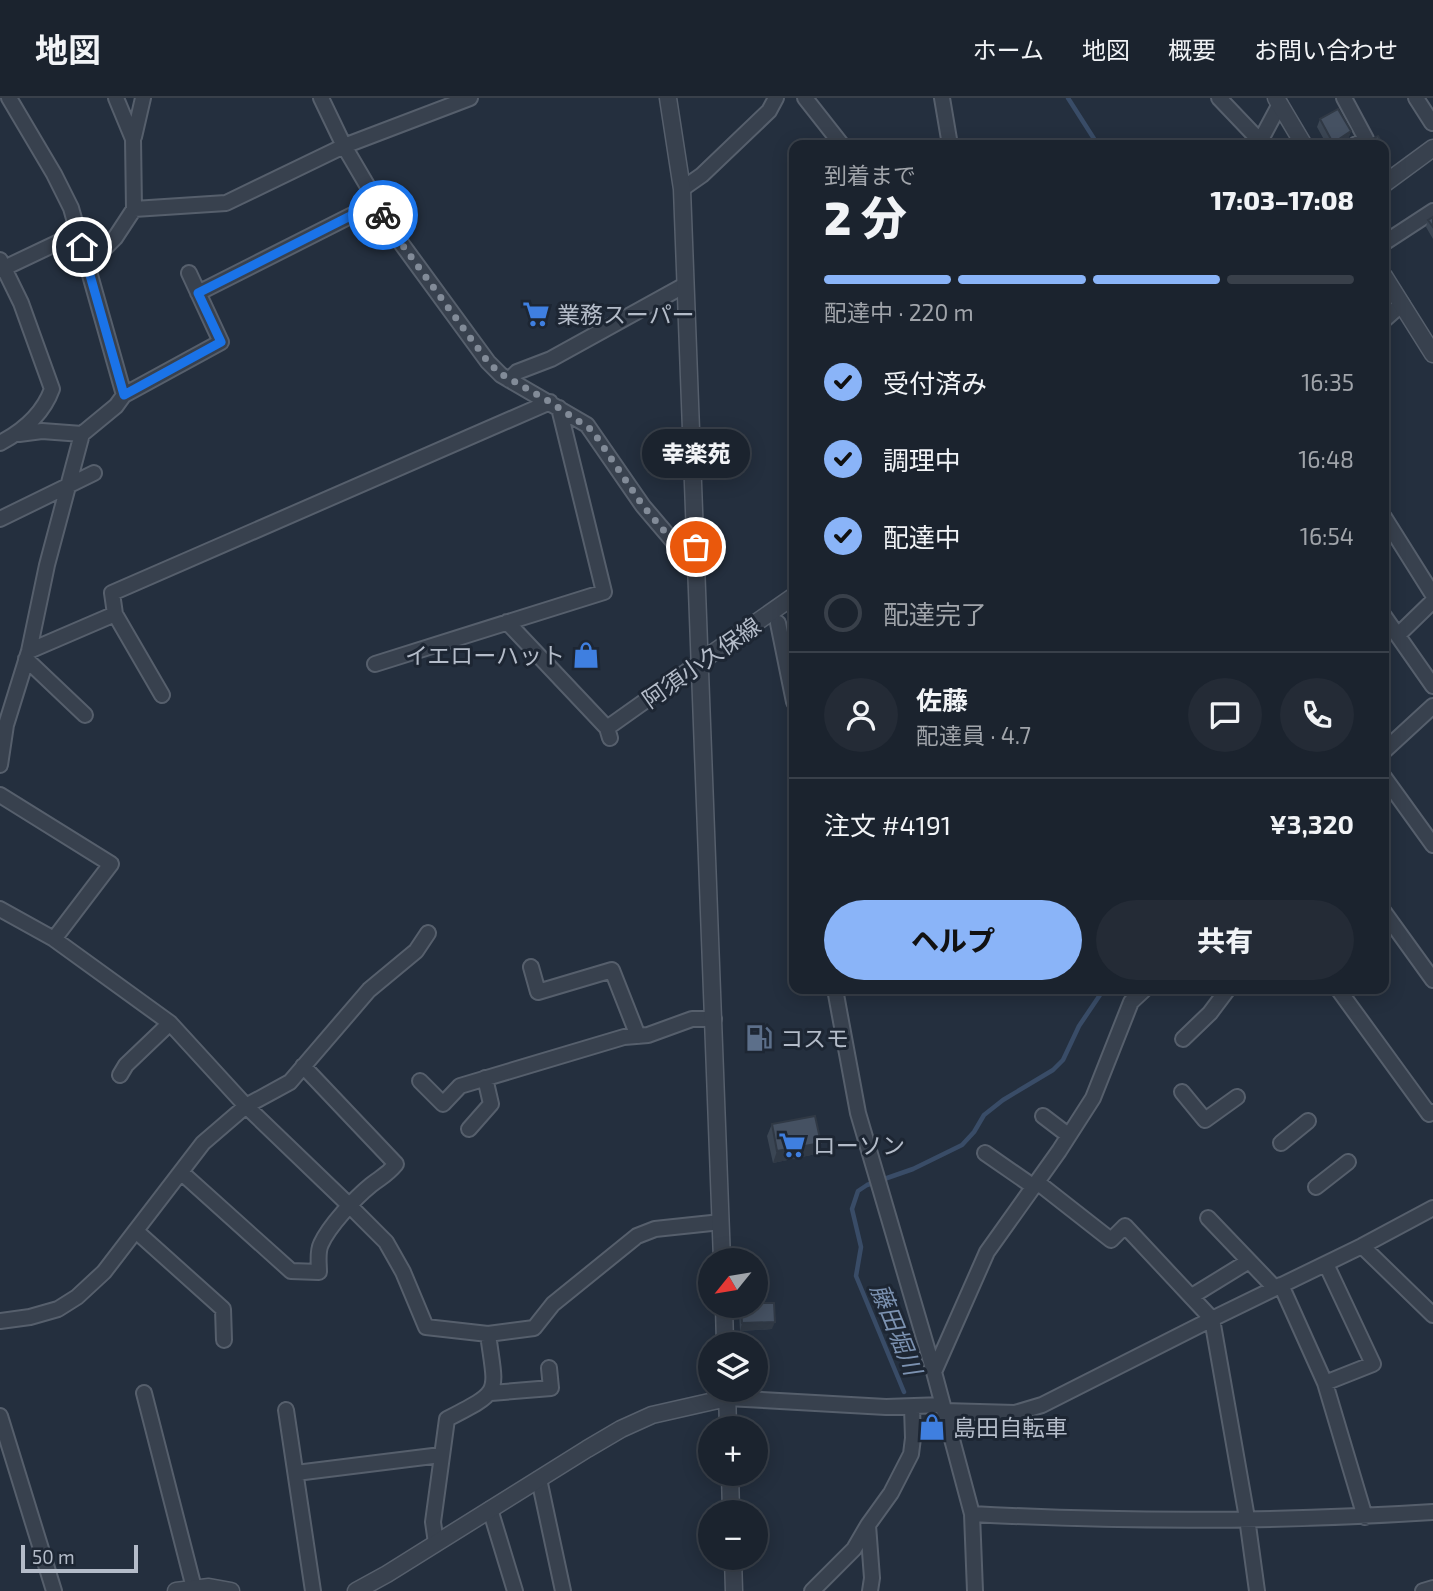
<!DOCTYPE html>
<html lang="ja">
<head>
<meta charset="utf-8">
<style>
  :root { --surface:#1b232e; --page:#242b36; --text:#f1f3f6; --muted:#a0a4aa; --line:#39404a; --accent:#8ab4f8 }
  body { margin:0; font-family:"Exo 2","Noto Sans JP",sans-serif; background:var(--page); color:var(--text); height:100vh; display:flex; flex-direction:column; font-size:26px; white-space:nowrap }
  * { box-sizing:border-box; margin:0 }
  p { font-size:23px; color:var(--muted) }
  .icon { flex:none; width:38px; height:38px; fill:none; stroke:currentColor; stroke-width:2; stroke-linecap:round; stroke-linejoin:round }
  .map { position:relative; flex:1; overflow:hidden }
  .details { position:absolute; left:789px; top:42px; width:600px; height:854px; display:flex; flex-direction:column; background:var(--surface); border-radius:14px; box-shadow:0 4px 18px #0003,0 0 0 2px var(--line) }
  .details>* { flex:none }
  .needle { width:46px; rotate:240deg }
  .fabs { position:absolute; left:698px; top:1150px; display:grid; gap:14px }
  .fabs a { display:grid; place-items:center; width:70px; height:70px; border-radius:50%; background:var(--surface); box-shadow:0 4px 18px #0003,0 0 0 2px var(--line); font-size:35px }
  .scale { position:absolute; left:21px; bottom:18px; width:117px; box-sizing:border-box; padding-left:7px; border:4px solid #b4bcc9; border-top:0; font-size:19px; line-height:24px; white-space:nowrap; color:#b4bcc9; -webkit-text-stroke:5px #1d2633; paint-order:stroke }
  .pin { position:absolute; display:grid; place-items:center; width:60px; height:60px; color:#fff; margin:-30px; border:4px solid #fff; border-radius:50%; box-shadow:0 2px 7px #0007 }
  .courier { position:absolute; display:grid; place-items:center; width:70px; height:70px; margin:-35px; border:5px solid #1a73e8; border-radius:50%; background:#fff; color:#222; box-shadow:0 2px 9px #0007 }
  .bubble { position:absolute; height:49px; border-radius:24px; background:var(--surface); box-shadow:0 4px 18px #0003,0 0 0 2px var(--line); font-size:23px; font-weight:800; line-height:49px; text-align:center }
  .head em { font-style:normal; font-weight:800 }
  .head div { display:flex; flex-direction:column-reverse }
  .head { display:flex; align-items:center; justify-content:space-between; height:119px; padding:0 35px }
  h1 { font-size:46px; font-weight:800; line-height:52px }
  .bar { display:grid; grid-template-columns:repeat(4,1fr); gap:10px 7px; align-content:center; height:84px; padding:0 35px }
  .bar i { height:9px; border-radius:5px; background:var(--line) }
  .bar .selected { background:var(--accent) }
  .bar p { grid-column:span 4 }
  .line { display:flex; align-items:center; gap:18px; padding:0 35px; border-top:2px solid var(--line) }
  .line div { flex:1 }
  .round { display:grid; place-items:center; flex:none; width:74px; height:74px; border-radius:37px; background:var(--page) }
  ol { padding:0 35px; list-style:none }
  li { display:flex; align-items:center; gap:21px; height:77px }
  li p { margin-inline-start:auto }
  li .icon { padding:7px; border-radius:50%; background:var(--accent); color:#111; stroke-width:4 }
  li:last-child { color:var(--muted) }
  li i { width:38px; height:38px; border:4px solid var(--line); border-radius:50% }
  .primary-button { display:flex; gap:14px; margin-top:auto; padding:14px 35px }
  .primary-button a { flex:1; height:80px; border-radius:42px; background:var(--accent); color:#111; font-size:28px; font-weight:800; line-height:80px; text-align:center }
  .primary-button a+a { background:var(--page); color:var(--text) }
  header { display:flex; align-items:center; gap:42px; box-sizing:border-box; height:98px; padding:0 35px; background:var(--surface); border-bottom:2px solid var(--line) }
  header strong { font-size:33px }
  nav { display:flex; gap:38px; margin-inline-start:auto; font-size:24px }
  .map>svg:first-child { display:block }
</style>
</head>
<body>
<header>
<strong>地図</strong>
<nav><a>ホーム</a><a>地図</a><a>概要</a><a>お問い合わせ</a></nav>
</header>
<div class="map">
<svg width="1433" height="1493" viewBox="0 0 1433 1493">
  <rect width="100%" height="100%" fill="#242f3e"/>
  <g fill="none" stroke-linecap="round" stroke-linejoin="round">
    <path stroke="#394c67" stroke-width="4.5" d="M 1068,0 L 1098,47
      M 904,1294 L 856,1178 L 861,1149 L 852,1111 L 858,1093 L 867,1087 L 913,1071 L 962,1047 L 974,1034 L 984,1017 L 1003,1002 L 1053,972 L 1063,962 L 1079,928 L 1104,891"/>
    <defs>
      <path id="minor" d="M 9,0 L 54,76 L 71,110 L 124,297
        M 321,0 L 344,48 L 401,145 L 488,264 L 501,277 L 587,327 L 643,408 L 677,448 L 696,449
        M 805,0 L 842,47
        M 942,0 L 950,47
        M 1219,0 L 1260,43
        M 1344,0 L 1366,41 L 1355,47
        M 1416,0 L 1432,25
        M 134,39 L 143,0
        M 1258,47 L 1280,6
        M 682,91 L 702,77 L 769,13 L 776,0
        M 134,111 L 226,105 L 344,48 L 470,0
        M 1384,145 L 1433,113
        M 0,162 L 21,205 L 52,291 C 43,316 23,333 0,345
        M 87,164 L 96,159 L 115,140 L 134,111 L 133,41 L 116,0
        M 0,172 L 78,135
        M 198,195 L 376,105
        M 1384,222 L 1402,206
        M 509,282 L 517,274 L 551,261 L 685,187
        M 19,336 L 42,333 L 82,336
        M 1384,419 L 1433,497
        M 0,421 L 94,375
        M 1384,518 L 1433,588
        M 507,524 L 607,630 L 610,640
        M 778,525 L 794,604
        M 1398,537 L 1433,503
        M 29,553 L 115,516
        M 26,561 L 85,617
        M 375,566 L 604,494 L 559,310
        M 162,597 L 115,516 L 112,495 L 550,304
        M 607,630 L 700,564
        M 1384,653 L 1433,608
        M 0,667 L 6,627 L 29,553 L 47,467 L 82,336 L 116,308 L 124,297 L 221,244 L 189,175
        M 1384,679 L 1433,747
        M 0,697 L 111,766 L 54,841
        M 0,811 L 54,841 L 170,925 L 246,1008 L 350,1108 L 386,1144 L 403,1174 L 426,1229 L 488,1236
        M 1384,814 L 1433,882
        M 531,869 L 538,894 L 612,872 L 638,938
        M 835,891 L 858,1015 L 934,1274 L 972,1416 L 975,1493
        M 1338,891 L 1429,1016 L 1433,1014
        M 1183,941 L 1210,915 L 1228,891
        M 120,977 L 126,967 L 170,925
        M 420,983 L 443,1006 L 460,988 L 624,939 L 648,937 L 692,921 L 714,921
        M 1182,994 L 1205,1022 L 1237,999
        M 1043,1018 L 1068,1037
        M 469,1031 L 491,1006 L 485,980
        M 1281,1045 L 1308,1023
        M 985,1055 L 1034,1089
        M 182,1075 L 291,1173 L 319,1174 C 319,1165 317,1154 321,1146 C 329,1128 355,1100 371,1087 C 381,1079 386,1078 396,1066 L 303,968
        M 1037,1084 L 1111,1142 L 1125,1128 L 1212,1221 L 1247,1420 L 1257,1493
        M 1316,1089 L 1348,1064
        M 1208,1120 L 1275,1190
        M 136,1133 L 223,1211 L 224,1242
        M 1362,1148 L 1433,1217
        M 1281,1187 L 1325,1285 L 1365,1419
        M 1192,1198 L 1249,1163
        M 0,1223 L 30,1219 L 58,1211 L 77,1199 L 104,1174 L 203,1045 L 246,1008 L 290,984 L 369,892 L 416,853 L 428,835
        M 934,1274 L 987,1154 L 1059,1053 L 1093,1000 L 1131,904 L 1145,891
        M 1325,1285 L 1373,1266 L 1326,1166
        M 144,1295 L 194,1490
        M 491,1295 L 551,1290 L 549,1270
        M 727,1300 L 886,1309 L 943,1307
        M 286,1312 L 313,1493
        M 944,1313 L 1015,1315 L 1042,1307 L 1212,1221 L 1362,1148 L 1433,1110
        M 0,1318 L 54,1493
        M 296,1375 L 441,1357
        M 539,1381 L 563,1493
        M 490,1411 L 515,1493
        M 972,1416 C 1125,1424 1280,1424 1433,1414
        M 436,1445 L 433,1424 L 447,1321 C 503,1292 496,1297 488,1236 L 534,1230 L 553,1206 L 637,1138 L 655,1131 L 721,1124
        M 812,1493 L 854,1451 L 868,1427
        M 870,1493 L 872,1480 L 868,1427 L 891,1395 L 911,1356 L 913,1340 L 912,1309
        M 1423,1493 L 1433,1490"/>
      <path id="tertiary" d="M 668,0 L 682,91 L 722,1162
        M 1276,0 L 1304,47
        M 1384,86 L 1433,50
        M 1384,178 L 1433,256
        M 700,564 L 794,498
        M 724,1208 L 725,1246
        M 727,1292 L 728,1330
        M 730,1376 L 731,1414
        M 733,1460 L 734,1493
        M 176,1493 L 209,1489 L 231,1493
        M 356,1493 L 387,1476 L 587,1351 L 621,1331 L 652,1317 L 727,1300"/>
    </defs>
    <use href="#minor" stroke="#565f6c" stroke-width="18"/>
    <use href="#tertiary" stroke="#565f6c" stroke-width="19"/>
    <use href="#minor" stroke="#38414e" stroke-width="14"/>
    <use href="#tertiary" stroke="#38414e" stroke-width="16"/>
  </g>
  <path fill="#3b4654" d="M 1320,21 L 1351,33 L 1348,41 L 1338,47 L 1327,47 L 1317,29 Z
    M 1433,119 L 1433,141 L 1426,129 L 1428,122 Z
    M 772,1026 L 816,1056 L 773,1065 L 767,1038 Z
    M 741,1208 L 756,1208 L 772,1231 L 740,1233 L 739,1214 Z"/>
  <path fill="#303945" d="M 1351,33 L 1348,41 L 1338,47 L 1332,47 L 1333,45 Z
    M 821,1045 L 816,1056 L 773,1065 L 777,1053 Z
    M 775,1224 L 772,1231 L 740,1233 L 742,1225 Z"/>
  <path fill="#455162" stroke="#303945" stroke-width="2" d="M 1338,11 L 1351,33 L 1333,45 L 1320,21 Z
    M 1378,38 L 1383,47 L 1360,47 Z
    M 1433,119 L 1433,129 L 1428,122 Z
    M 815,1018 L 821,1045 L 777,1053 L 772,1026 Z
    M 756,1205 L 774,1205 L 775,1224 L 742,1225 L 741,1208 L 756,1208 Z"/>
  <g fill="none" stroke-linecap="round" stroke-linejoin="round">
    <path stroke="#828b98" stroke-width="7" stroke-dasharray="0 12.6" d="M 383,117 L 401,145 L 488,264 L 501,276 L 550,304 L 592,332 L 643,408 L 677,448 L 696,449"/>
    <path stroke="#1a73e8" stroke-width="9" d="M 82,149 L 124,297 L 221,244 L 198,195 L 376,105 L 383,117"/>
  </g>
  <defs>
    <symbol id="supermarket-bare" viewBox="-9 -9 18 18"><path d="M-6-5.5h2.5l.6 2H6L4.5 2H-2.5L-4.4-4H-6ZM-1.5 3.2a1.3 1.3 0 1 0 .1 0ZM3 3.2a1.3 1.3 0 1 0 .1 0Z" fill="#3f7fe0" stroke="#1d2633" stroke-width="2.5" paint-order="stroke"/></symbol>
    <symbol id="shop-bare" viewBox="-9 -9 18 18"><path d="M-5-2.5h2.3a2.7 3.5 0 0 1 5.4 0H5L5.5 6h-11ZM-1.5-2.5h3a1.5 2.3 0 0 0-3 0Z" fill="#3f7fe0" stroke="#1d2633" stroke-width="2.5" paint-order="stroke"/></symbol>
    <symbol id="fuel-bare" viewBox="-9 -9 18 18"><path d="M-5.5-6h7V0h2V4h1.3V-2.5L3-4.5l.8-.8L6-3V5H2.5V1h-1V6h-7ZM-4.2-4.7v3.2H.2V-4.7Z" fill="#5c6f8a" stroke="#1d2633" stroke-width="2.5" paint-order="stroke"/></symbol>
  </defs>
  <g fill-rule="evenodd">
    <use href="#supermarket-bare" x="517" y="197" width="38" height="38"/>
    <use href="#shop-bare" x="567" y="538" width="38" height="38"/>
    <use href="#fuel-bare" x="740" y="921" width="38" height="38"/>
    <use href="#supermarket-bare" x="773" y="1028" width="38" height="38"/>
    <use href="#shop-bare" x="913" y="1310" width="38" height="38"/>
  </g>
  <g text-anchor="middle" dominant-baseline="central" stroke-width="6" stroke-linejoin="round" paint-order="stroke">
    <g font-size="23" fill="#b4bcc9" stroke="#1d2633" text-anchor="start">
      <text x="557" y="216">業務スーパー</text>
      <text x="565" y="557" text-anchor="end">イエローハット</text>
      <text x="780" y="940">コスモ</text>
      <text x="813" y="1047">ローソン</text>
      <text x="953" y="1329">島田自転車</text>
    </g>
    <g font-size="23" fill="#b4bcc9" stroke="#1d2633">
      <text transform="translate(701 564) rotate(-35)">阿須小久保線</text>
    </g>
    <g font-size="24" font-style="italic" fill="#7c92b1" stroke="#1d2633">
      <text transform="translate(897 1231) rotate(68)">藤田堀川</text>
    </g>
  </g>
</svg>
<div class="fabs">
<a><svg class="needle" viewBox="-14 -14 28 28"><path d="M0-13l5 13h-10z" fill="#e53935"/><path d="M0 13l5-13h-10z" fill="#a0a4aa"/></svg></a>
<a><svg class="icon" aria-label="layers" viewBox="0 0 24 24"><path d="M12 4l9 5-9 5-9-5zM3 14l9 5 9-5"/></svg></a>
<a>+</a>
<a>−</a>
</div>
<div class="scale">50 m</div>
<div class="pin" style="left:696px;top:449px;background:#ea580c"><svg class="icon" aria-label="bag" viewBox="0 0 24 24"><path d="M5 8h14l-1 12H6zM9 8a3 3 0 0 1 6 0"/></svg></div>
<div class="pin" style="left:82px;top:149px;background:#1f2937"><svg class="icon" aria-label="home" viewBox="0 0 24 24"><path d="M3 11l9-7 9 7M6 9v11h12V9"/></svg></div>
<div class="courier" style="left:383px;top:117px"><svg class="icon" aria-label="bike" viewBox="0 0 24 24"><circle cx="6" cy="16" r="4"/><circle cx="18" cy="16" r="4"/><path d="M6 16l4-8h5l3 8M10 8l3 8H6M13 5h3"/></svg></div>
<div class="bubble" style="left:642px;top:331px;width:108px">幸楽苑</div>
<section class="details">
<div class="head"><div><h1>2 分</h1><p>到着まで</p></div><em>17:03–17:08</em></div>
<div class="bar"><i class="selected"></i><i class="selected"></i><i class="selected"></i><i></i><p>配達中 · 220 m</p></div>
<ol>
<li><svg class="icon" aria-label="check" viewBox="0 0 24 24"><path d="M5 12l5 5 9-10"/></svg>受付済み<p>16:35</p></li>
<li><svg class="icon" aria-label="check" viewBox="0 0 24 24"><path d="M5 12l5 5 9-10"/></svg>調理中<p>16:48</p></li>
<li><svg class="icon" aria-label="check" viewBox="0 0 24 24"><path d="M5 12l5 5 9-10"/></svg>配達中<p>16:54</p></li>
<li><i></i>配達完了</li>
</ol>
<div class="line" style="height:126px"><a class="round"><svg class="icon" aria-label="person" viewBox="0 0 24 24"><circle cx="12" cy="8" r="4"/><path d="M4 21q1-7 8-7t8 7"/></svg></a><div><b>佐藤</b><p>配達員 · 4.7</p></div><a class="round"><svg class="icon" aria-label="chat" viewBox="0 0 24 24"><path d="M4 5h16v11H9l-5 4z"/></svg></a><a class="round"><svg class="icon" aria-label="phone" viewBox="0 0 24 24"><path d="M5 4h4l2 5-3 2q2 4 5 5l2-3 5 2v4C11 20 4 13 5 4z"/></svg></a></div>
<div class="line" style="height:91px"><div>注文 #4191</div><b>¥3,320</b></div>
<div class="primary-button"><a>ヘルプ</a><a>共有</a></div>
</section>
</div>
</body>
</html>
